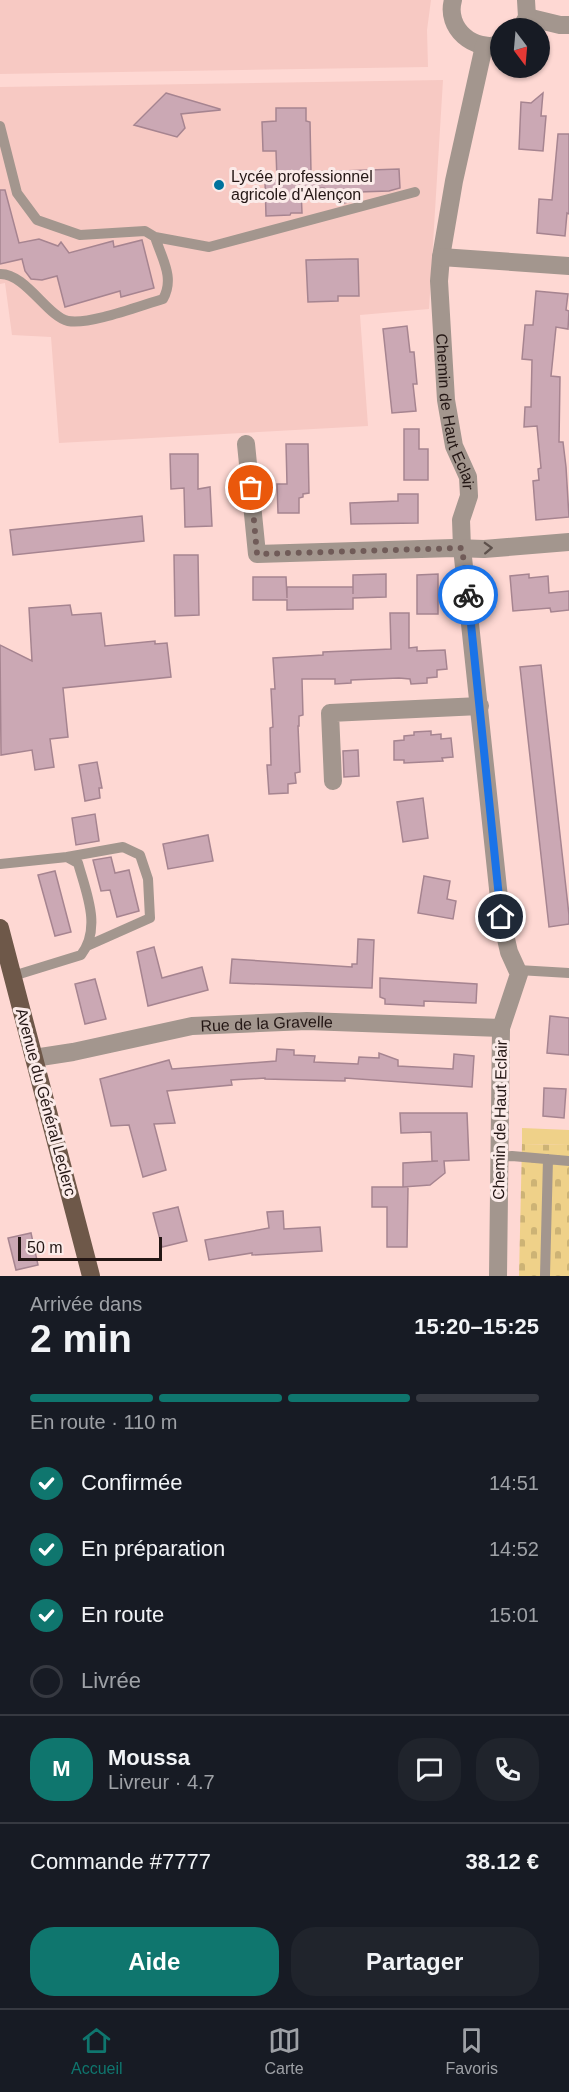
<!DOCTYPE html>
<html lang="fr">
<head>
<meta charset="utf-8">
<style>
  :root { --surface:#171b24; --page:#20242c; --text:#f1f3f6; --muted:#9ea1a6; --line:#363941; --accent:#0f766e }
  body { margin:0; font-family:Arial,sans-serif; background:var(--page); color:var(--text); height:100vh; display:flex; flex-direction:column; font-size:22px; white-space:nowrap }
  * { box-sizing:border-box; margin:0 }
  p { font-size:20px; color:var(--muted) }
  .icon { flex:none; width:33px; height:33px; fill:none; stroke:currentColor; stroke-width:2; stroke-linecap:round; stroke-linejoin:round }
  .map { position:relative; height:1276px; overflow:hidden }
  .side { display:flex; flex-direction:column; background:var(--surface); flex:1 }
  .side>* { flex:none }
  .needle { width:39px; rotate:164deg }
  .fabs { position:absolute; left:490px; top:18px; display:grid; gap:12px }
  .fabs a { display:grid; place-items:center; width:60px; height:60px; border-radius:50%; background:var(--surface); box-shadow:0 2px 4px #0004; font-size:30px }
  .scale { position:absolute; left:18px; bottom:15px; width:144px; box-sizing:border-box; padding-left:6px; border:3px solid #241715; border-top:0; font-size:16px; line-height:21px; white-space:nowrap; color:#241715; -webkit-text-stroke:4px #fbebe9; paint-order:stroke }
  .pin { position:absolute; display:grid; place-items:center; width:51px; height:51px; color:#fff; margin:-26px; border:3px solid #fff; border-radius:50%; box-shadow:0 2px 6px #0007 }
  .courier { position:absolute; display:grid; place-items:center; width:60px; height:60px; margin:-30px; border:4px solid #1a73e8; border-radius:50%; background:#fff; color:#222; box-shadow:0 2px 8px #0007 }
  .summary em { font-style:normal; font-weight:800 }
  .summary div { display:flex; flex-direction:column-reverse }
  .summary { display:flex; align-items:center; justify-content:space-between; height:102px; padding:0 30px }
  h1 { font-size:39px; font-weight:800; line-height:45px }
  .bar { display:grid; grid-template-columns:repeat(4,1fr); gap:9px 6px; align-content:center; height:72px; padding:0 30px }
  .bar i { height:8px; border-radius:4px; background:var(--line) }
  .bar .selected { background:var(--accent) }
  .bar p { grid-column:span 4 }
  .line { display:flex; align-items:center; gap:15px; padding:0 30px; border-top:2px solid var(--line) }
  .line div { flex:1 }
  .round { display:grid; place-items:center; flex:none; width:63px; height:63px; border-radius:24px; background:var(--page) }
  ol { padding:0 30px; list-style:none }
  li { display:flex; align-items:center; gap:18px; height:66px }
  li p { margin-inline-start:auto }
  li .icon { padding:6px; border-radius:50%; background:var(--accent); color:#fff; stroke-width:4 }
  li:last-child { color:var(--muted) }
  li i { width:33px; height:33px; border:3px solid var(--line); border-radius:50% }
  .action { display:flex; gap:12px; margin-top:auto; padding:12px 30px }
  .action a { flex:1; height:69px; border-radius:24px; background:var(--accent); color:#fff; font-size:24px; font-weight:800; line-height:69px; text-align:center }
  .action a+a { background:var(--page); color:var(--text) }
  .tabs { display:flex; justify-content:space-around; align-items:center; height:84px; border-top:2px solid var(--line); background:var(--surface); font-size:16px; color:var(--muted) }
  .tabs a { display:grid; justify-items:center; gap:3px }
  .tabs .selected { color:var(--accent) }
  .map>svg:first-child { display:block }
</style>
</head>
<body>
<div class="map">
<svg width="569" height="1276" viewBox="0 0 569 1276">
  <defs>
    <pattern id="cemetery-stones" width="16" height="16" patternUnits="userSpaceOnUse" patternTransform="scale(1.5)"><rect width="16" height="16" fill="#efd189"/><path d="M2 7V4a2 2 0 0 1 4 0v3zM10 15v-3a2 2 0 0 1 4 0v3z" fill="#cdb375"/></pattern>
  </defs>
  <rect width="100%" height="100%" fill="#fed8d3"/>
  <path fill="#f7c9c3" d="M 0,0 L 431,0 L 427,30 L 428,67 L 0,74 Z
    M 443,80 L 429,309 L 360,315 L 368,426 L 59,443 L 51,337 L 12,335 L 5,283 L 0,284 L 0,87 Z"/>
  <path fill="url(#cemetery-stones)" d="M 522,1144 L 569,1145 L 569,1276 L 519,1276 Z"/>
  <path fill="#efd189" d="M 522,1128 L 569,1130 L 569,1145 L 522,1144 Z"/>
  <path fill="#cba8b4" stroke="#a68490" stroke-width="1.5" d="M 166,93 L 220,109 L 220,110 L 181,114 L 185,128 L 177,137 L 134,125 Z
    M 543,93 L 541,116 L 546,116 L 543,151 L 519,149 L 521,102 L 531,103 Z
    M 276,108 L 306,108 L 306,121 L 310,122 L 311,172 L 399,169 L 400,188 L 389,191 L 359,192 L 359,199 L 341,204 L 324,188 L 301,189 L 302,213 L 291,213 L 290,215 L 266,216 L 265,181 L 277,180 L 276,151 L 263,151 L 262,122 L 276,121 Z
    M 558,134 L 569,134 L 569,214 L 567,213 L 565,236 L 537,233 L 539,199 L 552,200 Z
    M 0,190 L 5,190 L 19,243 L 39,239 L 58,246 L 61,242 L 69,253 L 113,241 L 114,247 L 142,240 L 154,288 L 121,297 L 120,291 L 65,307 L 57,276 L 42,280 L 31,279 L 25,271 L 22,259 L 0,264 Z
    M 350,259 L 358,259 L 359,296 L 338,296 L 338,301 L 308,302 L 306,260 Z
    M 536,291 L 568,294 L 566,310 L 569,311 L 568,329 L 556,327 L 551,376 L 560,377 L 559,442 L 563,442 L 566,467 L 569,517 L 536,520 L 533,481 L 539,480 L 538,469 L 541,468 L 537,426 L 524,427 L 525,407 L 531,407 L 532,360 L 522,359 L 525,325 L 533,325 Z
    M 407,326 L 410,352 L 414,352 L 417,384 L 413,384 L 416,411 L 392,413 L 383,329 Z
    M 404,429 L 419,429 L 419,449 L 428,449 L 428,480 L 404,480 Z
    M 286,444 L 308,444 L 309,493 L 303,494 L 303,497 L 299,498 L 299,513 L 278,513 L 277,484 L 287,484 Z
    M 170,454 L 198,454 L 198,489 L 210,487 L 212,526 L 185,527 L 184,488 L 171,489 Z
    M 398,494 L 418,494 L 418,523 L 351,524 L 350,503 L 398,501 Z
    M 142,516 L 144,541 L 13,555 L 10,530 Z
    M 174,555 L 198,555 L 199,615 L 175,616 Z
    M 386,574 L 386,597 L 353,598 L 353,609 L 287,610 L 287,600 L 253,600 L 253,577 L 286,577 L 287,598 L 287,587 L 353,587 L 353,594 L 353,575 Z
    M 438,574 L 438,614 L 417,614 L 417,575 Z
    M 529,574 L 529,578 L 548,576 L 549,593 L 569,591 L 569,610 L 551,612 L 550,608 L 513,611 L 510,576 Z
    M 70,605 L 72,615 L 101,613 L 105,646 L 155,641 L 155,644 L 167,643 L 171,677 L 63,688 L 68,737 L 50,739 L 54,767 L 35,770 L 32,750 L 1,755 L 0,645 L 32,661 L 29,608 Z
    M 390,613 L 409,613 L 409,648 L 417,647 L 417,651 L 445,650 L 447,669 L 437,670 L 437,677 L 427,678 L 427,683 L 411,684 L 410,679 L 399,678 L 351,680 L 351,683 L 335,684 L 335,679 L 302,679 L 303,715 L 299,716 L 299,726 L 298,726 L 300,772 L 295,773 L 296,783 L 288,784 L 288,793 L 269,794 L 267,765 L 271,765 L 270,728 L 273,727 L 271,689 L 275,689 L 273,658 L 323,655 L 323,652 L 391,649 Z
    M 541,665 L 569,915 L 569,924 L 549,927 L 520,667 Z
    M 431,731 L 431,735 L 441,734 L 441,739 L 451,738 L 453,757 L 442,758 L 443,761 L 424,762 L 404,763 L 404,760 L 394,760 L 394,741 L 404,740 L 404,736 L 414,735 L 414,732 Z
    M 358,750 L 359,776 L 344,777 L 343,751 Z
    M 97,762 L 102,788 L 99,788 L 100,798 L 85,801 L 79,765 Z
    M 423,798 L 428,838 L 403,842 L 397,802 Z
    M 95,814 L 99,841 L 76,845 L 72,818 Z
    M 208,835 L 213,861 L 168,869 L 163,844 Z
    M 111,857 L 115,873 L 129,870 L 139,911 L 117,917 L 110,890 L 101,891 L 93,860 Z
    M 55,871 L 71,932 L 55,936 L 38,875 Z
    M 424,876 L 450,881 L 447,899 L 456,901 L 453,919 L 418,913 Z
    M 358,939 L 374,940 L 372,988 L 230,983 L 232,959 L 352,967 L 352,964 L 357,964 Z
    M 154,947 L 162,978 L 202,967 L 208,990 L 148,1006 L 137,952 Z
    M 380,978 L 477,984 L 476,1003 L 424,1001 L 424,1006 L 385,1004 L 385,999 L 380,997 Z
    M 95,979 L 106,1019 L 85,1024 L 75,984 Z
    M 550,1016 L 569,1018 L 569,1055 L 547,1053 Z
    M 277,1049 L 294,1050 L 294,1055 L 315,1056 L 314,1062 L 358,1064 L 359,1057 L 379,1058 L 379,1053 L 398,1060 L 398,1066 L 453,1069 L 454,1054 L 474,1056 L 472,1087 L 345,1078 L 345,1081 L 265,1079 L 265,1078 L 231,1080 L 232,1085 L 167,1091 L 175,1123 L 154,1124 L 166,1170 L 143,1177 L 129,1125 L 111,1126 L 100,1079 L 169,1060 L 172,1069 L 276,1061 Z
    M 544,1088 L 566,1089 L 564,1118 L 543,1116 Z
    M 400,1113 L 467,1113 L 469,1160 L 444,1161 L 445,1173 L 430,1185 L 403,1187 L 403,1163 L 438,1161 L 432,1161 L 431,1132 L 401,1133 Z
    M 372,1187 L 408,1187 L 407,1247 L 387,1247 L 387,1207 L 372,1207 Z
    M 178,1207 L 187,1241 L 162,1247 L 153,1213 Z
    M 283,1211 L 284,1229 L 320,1227 L 322,1251 L 252,1255 L 252,1253 L 209,1260 L 205,1240 L 269,1228 L 267,1212 Z
    M 31,1233 L 38,1265 L 16,1270 L 8,1238 Z"/>
  <g fill="none" stroke-linecap="round" stroke-linejoin="round">
    <path stroke="#a3968e" stroke-width="10" d="M 0,126 L 17,193 L 37,220 L 80,235 L 145,231 L 155,237 C 162,259 175,278 163,299 C 139,306 90,325 68,321 C 48,317 25,273 0,274
      M 155,237 L 209,247 L 415,192
      M 67,857 L 123,847 L 140,855 L 148,879 L 150,918 L 87,946
      M 0,864 L 67,857 L 78,863 C 86,892 102,928 81,955 L 13,976
      M 518,970 L 569,973
      M 500,1157 L 512,1156 L 569,1161
      M 545,1276 L 548,1159"/>
    <g stroke="#a3968e" stroke-width="18">
      <path d="M 453,0 C 445,28 474,53 501,44"/>
      <path d="M 527,17 L 560,25 L 569,25"/>
      <path d="M 521,28 L 527,17 L 526,0"/>
      <path id="s1" d="M 484,46 L 454,181 L 441,257 L 439,281 L 446,400 L 454,446 L 468,477 L 469,496 L 461,520 L 462,548 L 501,917 L 509,952 L 519,974 L 501,1028 L 498,1276"/>
      <path d="M 441,257 L 569,266"/>
      <path d="M 246,444 L 257,554 L 454,548 L 484,549 L 569,542"/>
      <path d="M 333,781 L 330,713 L 480,706"/>
      <path id="s2" d="M 34,1058 L 73,1052 L 192,1026 L 307,1021 L 501,1028"/>
    </g>
    <path stroke="#6e5849" stroke-width="18" d="M 0,928 L 91,1276"/>
  </g>
  <defs><path id="oneway-chevron" d="M-2-3.5L2.5 0L-2 3.5" fill="none" stroke-width="1.6" stroke-linecap="round" stroke-linejoin="round" transform="scale(1.5)"/></defs>
  <use stroke="#5d504b" href="#oneway-chevron" transform="translate(488 548) rotate(-2)"/>
  <g fill="none" stroke-linecap="round" stroke-linejoin="round">
    <path stroke="#705b58" stroke-width="6" stroke-dasharray="0 10.8" d="M 251,488 L 257,554 L 462,548 L 468,595"/>
    <path stroke="#1a73e8" stroke-width="8" d="M 468,595 L 501,917"/>
  </g>
  <circle fill="#00729d" stroke="#fbebe9" stroke-width="2" cx="219" cy="185" r="6"/>
  <g text-anchor="middle" dominant-baseline="central" stroke-width="6" stroke-linejoin="round" paint-order="stroke">
    <g font-size="16" fill="#241715" stroke="#fbebe9" text-anchor="start">
      <text x="231" y="176">Lycée professionnel<tspan x="231" dy="18">agricole d'Alençon</tspan></text>
    </g>
    <g font-size="16" fill="#241715" stroke="#fbebe9">
      <text stroke="none"><textPath href="#s1" startOffset="372">Chemin de Haut Eclair</textPath></text>
      <text stroke="none"><textPath href="#s2" startOffset="236">Rue de la Gravelle</textPath></text>
      <text transform="translate(46 1102) rotate(75)">Avenue du Général Leclerc</text>
      <text transform="translate(500 1120) rotate(-89)">Chemin de Haut Eclair</text>
    </g>
  </g>
</svg>
<div class="fabs">
<a><svg class="needle" viewBox="-14 -14 28 28"><path d="M0-13l5 13h-10z" fill="#e53935"/><path d="M0 13l5-13h-10z" fill="#9ea1a6"/></svg></a>
</div>
<div class="scale">50 m</div>
<div class="pin" style="left:251px;top:488px;background:#ea580c"><svg class="icon" aria-label="bag" viewBox="0 0 24 24"><path d="M5 8h14l-1 12H6zM9 8a3 3 0 0 1 6 0"/></svg></div>
<div class="pin" style="left:501px;top:917px;background:#1f2937"><svg class="icon" aria-label="home" viewBox="0 0 24 24"><path d="M3 11l9-7 9 7M6 9v11h12V9"/></svg></div>
<div class="courier" style="left:468px;top:595px"><svg class="icon" aria-label="bike" viewBox="0 0 24 24"><circle cx="6" cy="16" r="4"/><circle cx="18" cy="16" r="4"/><path d="M6 16l4-8h5l3 8M10 8l3 8H6M13 5h3"/></svg></div>
</div>
<section class="side">
<div class="summary"><div><h1>2 min</h1><p>Arrivée dans</p></div><em>15:20–15:25</em></div>
<div class="bar"><i class="selected"></i><i class="selected"></i><i class="selected"></i><i></i><p>En route · 110 m</p></div>
<ol>
<li><svg class="icon" aria-label="check" viewBox="0 0 24 24"><path d="M5 12l5 5 9-10"/></svg>Confirmée<p>14:51</p></li>
<li><svg class="icon" aria-label="check" viewBox="0 0 24 24"><path d="M5 12l5 5 9-10"/></svg>En préparation<p>14:52</p></li>
<li><svg class="icon" aria-label="check" viewBox="0 0 24 24"><path d="M5 12l5 5 9-10"/></svg>En route<p>15:01</p></li>
<li><i></i>Livrée</li>
</ol>
<div class="line" style="height:108px"><b class="round" style="background:var(--accent);color:#fff">M</b><div><b>Moussa</b><p>Livreur · 4.7</p></div><a class="round"><svg class="icon" aria-label="chat" viewBox="0 0 24 24"><path d="M4 5h16v11H9l-5 4z"/></svg></a><a class="round"><svg class="icon" aria-label="phone" viewBox="0 0 24 24"><path d="M5 4h4l2 5-3 2q2 4 5 5l2-3 5 2v4C11 20 4 13 5 4z"/></svg></a></div>
<div class="line" style="height:78px"><div>Commande #7777</div><b>38.12 €</b></div>
<div class="action"><a>Aide</a><a>Partager</a></div>
</section>
<nav class="tabs">
<a class="selected"><svg class="icon" aria-label="home" viewBox="0 0 24 24"><path d="M3 11l9-7 9 7M6 9v11h12V9"/></svg>Accueil</a>
<a><svg class="icon" aria-label="map" viewBox="0 0 24 24"><path d="M3 6l6-2 6 2 6-2v14l-6 2-6-2-6 2zM9 4v14M15 6v14"/></svg>Carte</a>
<a><svg class="icon" aria-label="saved" viewBox="0 0 24 24"><path d="M7 4h10v16l-5-4-5 4z"/></svg>Favoris</a>
</nav>
</body>
</html>
